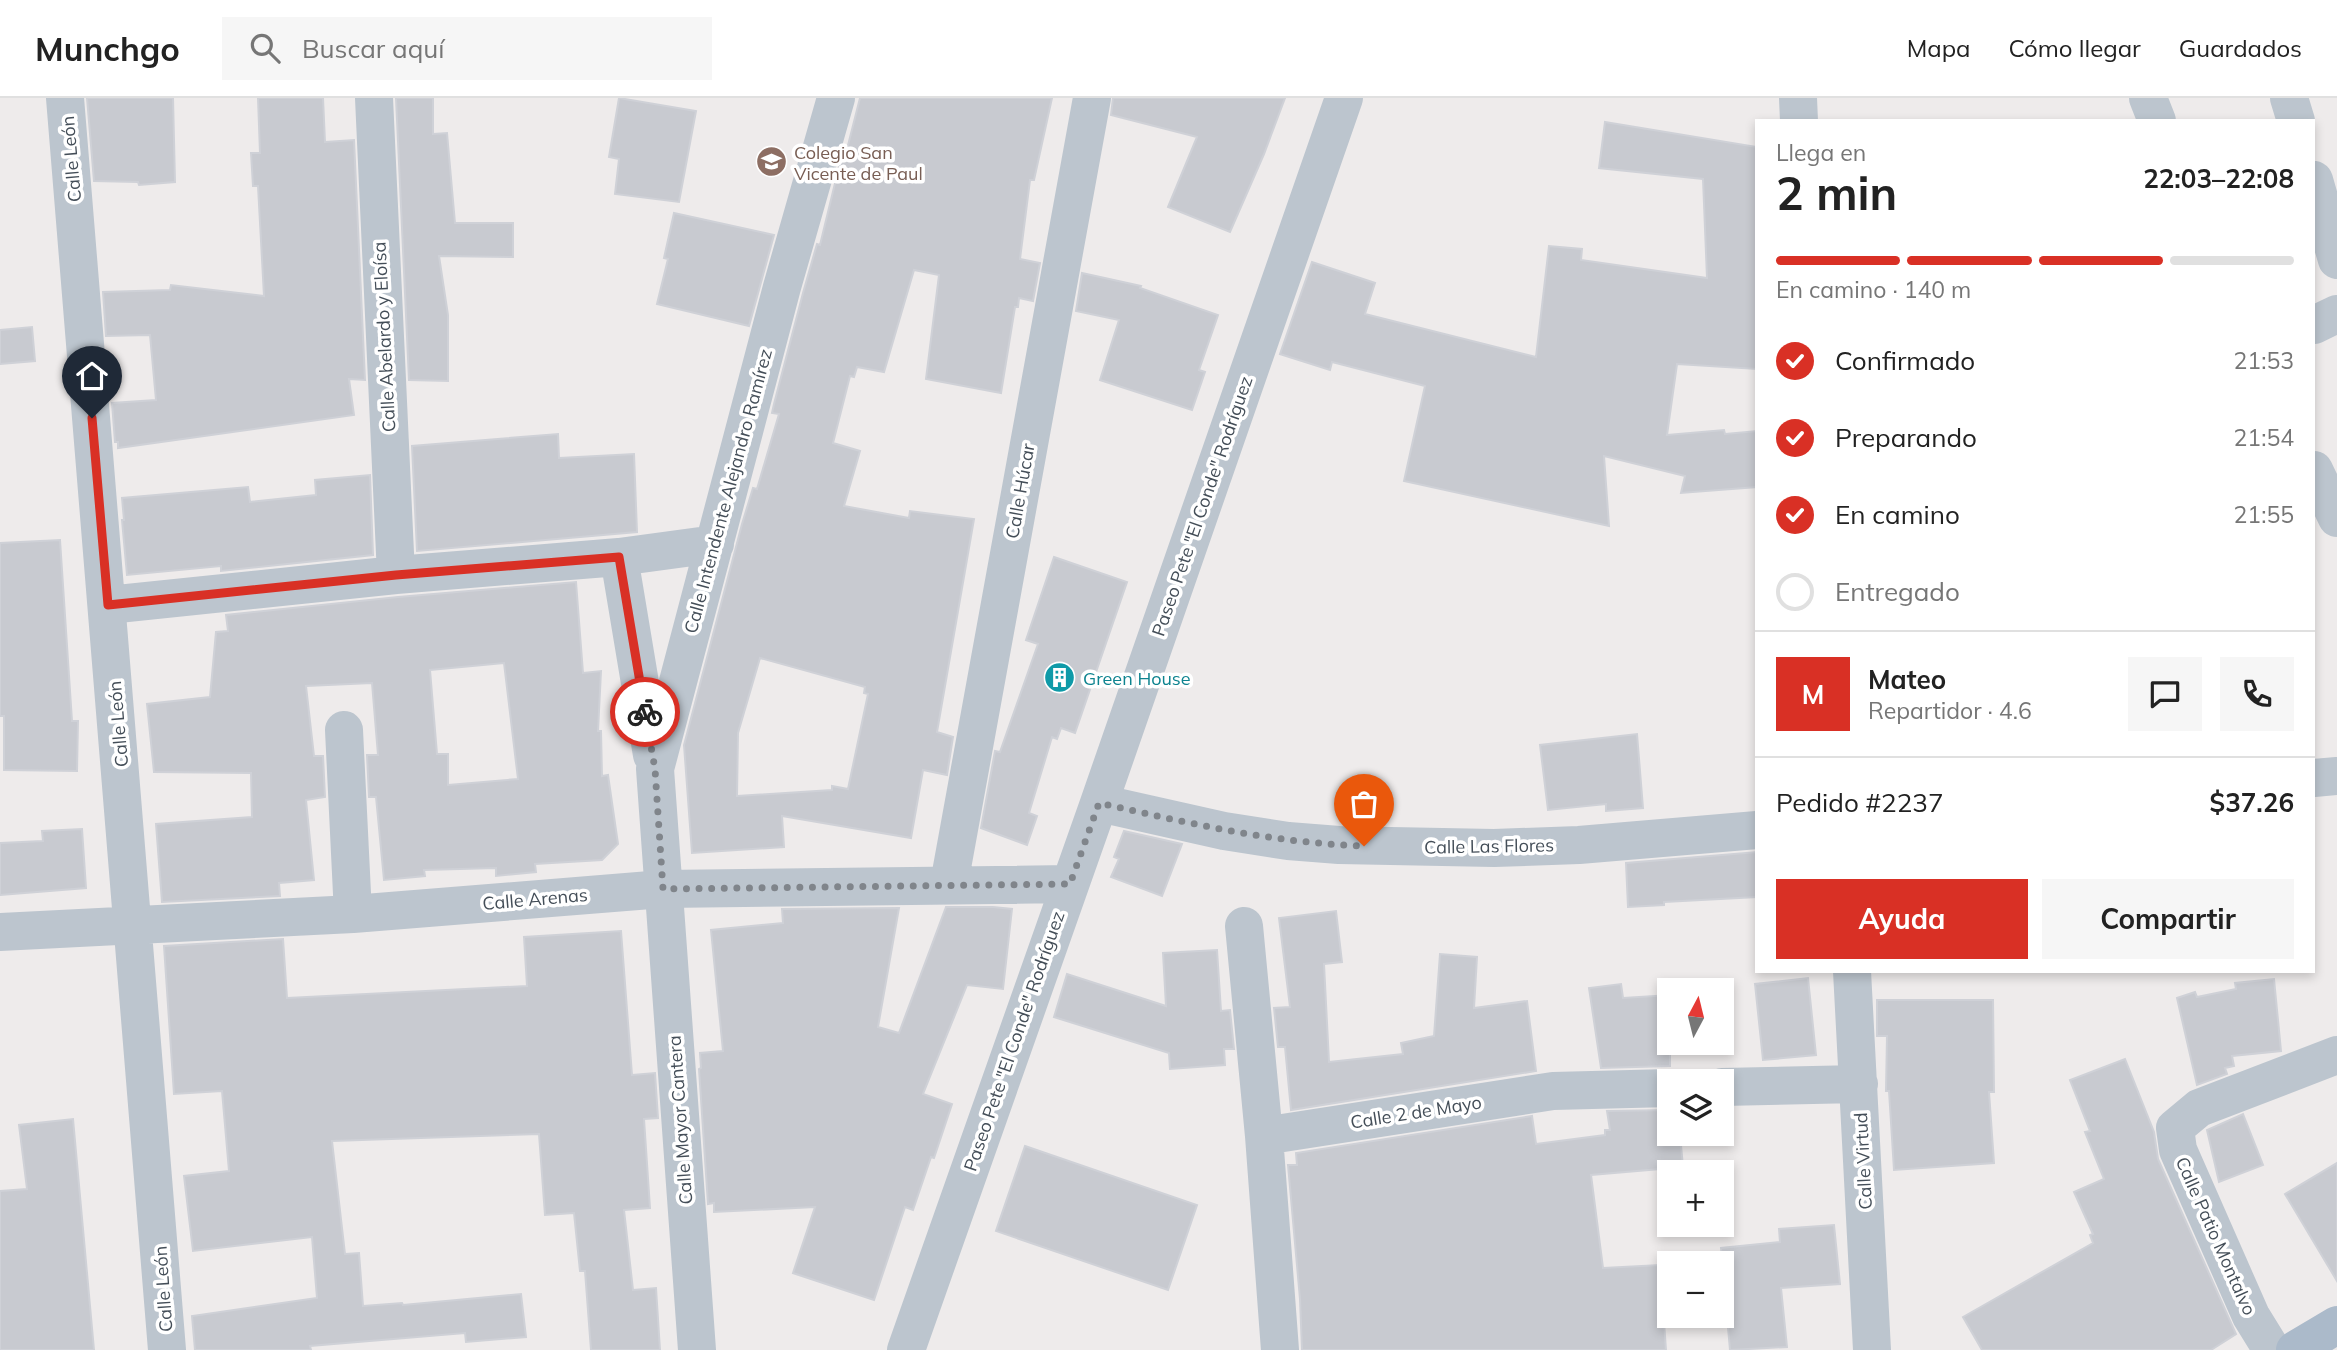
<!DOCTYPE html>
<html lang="es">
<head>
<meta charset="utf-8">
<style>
  :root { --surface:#fff; --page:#f6f6f6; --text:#222; --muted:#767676; --line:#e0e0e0; --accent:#d93025 }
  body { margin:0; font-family:Mulish,sans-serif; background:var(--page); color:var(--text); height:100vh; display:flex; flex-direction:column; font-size:26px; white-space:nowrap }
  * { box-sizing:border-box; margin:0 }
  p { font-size:23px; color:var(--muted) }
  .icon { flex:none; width:38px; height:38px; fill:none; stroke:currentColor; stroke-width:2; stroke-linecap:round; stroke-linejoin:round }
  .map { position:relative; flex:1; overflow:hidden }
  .side { position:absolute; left:1755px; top:21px; width:560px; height:854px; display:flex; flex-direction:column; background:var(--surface); border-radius:0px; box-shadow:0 4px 10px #0003 }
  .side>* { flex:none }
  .needle { width:46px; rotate:7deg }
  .buttons { position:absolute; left:1657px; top:880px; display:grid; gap:14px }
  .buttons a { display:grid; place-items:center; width:77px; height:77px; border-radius:0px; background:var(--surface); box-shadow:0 4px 10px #0003; font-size:35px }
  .pin { position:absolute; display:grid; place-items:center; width:60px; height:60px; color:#fff; margin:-72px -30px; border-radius:50% 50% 50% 0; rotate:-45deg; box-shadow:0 0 7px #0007 }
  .pin .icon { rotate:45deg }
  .courier { position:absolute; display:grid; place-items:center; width:70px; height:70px; margin:-35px; border:5px solid #d93025; border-radius:50%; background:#fff; color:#222; box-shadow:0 2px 9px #0007 }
  .head em { font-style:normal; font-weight:700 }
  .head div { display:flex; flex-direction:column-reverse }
  .head { display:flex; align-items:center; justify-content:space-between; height:119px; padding:0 21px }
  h1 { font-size:46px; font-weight:700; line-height:52px }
  .bar { display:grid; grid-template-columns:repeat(4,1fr); gap:10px 7px; align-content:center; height:84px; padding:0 21px }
  .bar i { height:9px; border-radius:5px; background:var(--line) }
  .bar .selected { background:var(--accent) }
  .bar p { grid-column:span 4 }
  .line { display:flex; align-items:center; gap:18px; padding:0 21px; border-top:2px solid var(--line) }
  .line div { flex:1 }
  .round { display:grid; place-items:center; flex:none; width:74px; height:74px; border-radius:0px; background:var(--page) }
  ol { padding:0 21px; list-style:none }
  li { display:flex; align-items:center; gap:21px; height:77px }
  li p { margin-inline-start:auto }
  li .icon { padding:7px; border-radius:50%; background:var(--accent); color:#fff; stroke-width:4 }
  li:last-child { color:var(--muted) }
  li i { width:38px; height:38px; border:4px solid var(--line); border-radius:50% }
  .cta { display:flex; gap:14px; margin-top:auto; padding:14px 21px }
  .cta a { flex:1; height:80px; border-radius:0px; background:var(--accent); color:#fff; font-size:28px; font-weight:700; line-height:80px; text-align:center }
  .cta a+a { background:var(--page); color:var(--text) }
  header { display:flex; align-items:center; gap:42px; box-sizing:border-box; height:98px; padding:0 35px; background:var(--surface); border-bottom:2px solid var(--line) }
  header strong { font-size:33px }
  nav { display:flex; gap:38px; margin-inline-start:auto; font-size:24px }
  .search { width:490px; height:63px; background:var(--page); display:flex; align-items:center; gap:18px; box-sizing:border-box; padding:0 24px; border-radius:0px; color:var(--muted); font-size:26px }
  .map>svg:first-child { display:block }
</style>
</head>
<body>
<header>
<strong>Munchgo</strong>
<div class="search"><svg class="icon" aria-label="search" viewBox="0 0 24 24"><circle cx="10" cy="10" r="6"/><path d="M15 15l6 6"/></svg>Buscar aquí</div>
<nav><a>Mapa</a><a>Cómo llegar</a><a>Guardados</a></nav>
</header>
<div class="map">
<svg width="2337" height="1252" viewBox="0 0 2337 1252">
  <rect width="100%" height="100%" fill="#eeebeb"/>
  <path fill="#c8cad0" stroke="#cfd1d7" stroke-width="2" fill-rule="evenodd" d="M 87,0 L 173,0 L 175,84 L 139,87 L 138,84 L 94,83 Z
    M 258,0 L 323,0 L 325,44 L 354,42 L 365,282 L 349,281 L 354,317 L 118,350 L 118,344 L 115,344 L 112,305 L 156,302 L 150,237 L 106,238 L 103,194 L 170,192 L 171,187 L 264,198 L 258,88 L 253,88 L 251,55 L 260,55 Z
    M 396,0 L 433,0 L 433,36 L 447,35 L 455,125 L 513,125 L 513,159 L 439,158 L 448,217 L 448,283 L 409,282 Z
    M 619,0 L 696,13 L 679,104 L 615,96 L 619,61 L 609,59 Z
    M 860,0 L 1052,0 L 1034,82 L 1030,82 L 1020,161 L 1040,165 L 1033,203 L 1019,200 L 1018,209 L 1015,209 L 1001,295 L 926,281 L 939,177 L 914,172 L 884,274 L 857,269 L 854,279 L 850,278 L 833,345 L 860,353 L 844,408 L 909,420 L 910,413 L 974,421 L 937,634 L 953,639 L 947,677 L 923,672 L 911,740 L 782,718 L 784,749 L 692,755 L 684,647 L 742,426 L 753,390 L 757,391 L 779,316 L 772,315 L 774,306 L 803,195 L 817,146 L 820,147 L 837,77 L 841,62 L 844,63 ZM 760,560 L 865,589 L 864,595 L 868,596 L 848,691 L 832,688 L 832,692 L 737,698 L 738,635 Z
    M 1113,0 L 1285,0 L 1264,56 L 1230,134 L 1168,109 L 1197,39 L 1111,17 Z
    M 1605,24 L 1757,49 L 1757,271 L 1677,266 L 1667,337 L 1724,332 L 1725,336 L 1757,333 L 1757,389 L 1681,395 L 1685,378 L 1604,358 L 1609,428 L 1404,383 L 1425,288 L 1332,264 L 1330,272 L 1280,256 L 1312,164 L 1375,185 L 1365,216 L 1536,259 L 1549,148 L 1582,151 L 1581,162 L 1707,180 L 1703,81 L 1599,70 Z
    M 674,115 L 774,137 L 749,228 L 657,206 L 668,161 L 664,160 Z
    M 1082,175 L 1141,188 L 1140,190 L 1218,217 L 1199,272 L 1205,274 L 1192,312 L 1100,282 L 1119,222 L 1076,213 Z
    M 32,229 L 35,263 L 0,266 L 0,232 Z
    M 558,336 L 559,360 L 634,356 L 637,434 L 417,453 L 412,348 Z
    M 370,377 L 373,457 L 221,473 L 221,468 L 127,477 L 122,422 L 124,422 L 122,400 L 248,389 L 250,404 L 316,397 L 315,382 Z
    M 60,442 L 72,623 L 78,623 L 77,673 L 4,672 L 4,618 L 0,618 L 0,445 Z
    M 1054,459 L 1127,484 L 1075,635 L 1061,630 L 1057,641 L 1052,639 L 1029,715 L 1037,718 L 1027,747 L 981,730 L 995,653 L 1000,654 L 1038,546 L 1026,542 Z
    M 576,484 L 583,575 L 601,573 L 598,633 L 601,633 L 602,678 L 608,677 L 618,746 L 602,762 L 535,766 L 536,774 L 496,778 L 496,770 L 424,772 L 425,778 L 384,782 L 376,699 L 369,699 L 367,657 L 378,657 L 372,585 L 306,588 L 314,658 L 323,658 L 325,699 L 306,702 L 314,782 L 279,785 L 280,798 L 162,804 L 156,726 L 252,719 L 251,675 L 154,674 L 147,606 L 210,599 L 216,534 L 228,533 L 226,517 L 398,499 ZM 504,565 L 518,681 L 448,687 L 448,656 L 437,656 L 430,572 Z
    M 1637,636 L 1643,710 L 1606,713 L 1606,706 L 1548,712 L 1540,647 Z
    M 82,731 L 86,790 L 0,797 L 0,745 L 43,743 L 42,733 Z
    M 1124,733 L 1182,746 L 1162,798 L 1111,779 L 1119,761 L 1114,759 Z
    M 1757,754 L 1757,799 L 1664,804 L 1664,807 L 1628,809 L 1626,765 Z
    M 946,809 L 993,809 L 1012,811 L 1003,891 L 967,887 L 923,996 L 952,1006 L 934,1060 L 931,1059 L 913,1112 L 905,1109 L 874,1202 L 793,1175 L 815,1109 L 714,1114 L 714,1105 L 708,1106 L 699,971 L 701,970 L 700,955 L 723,953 L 711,832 L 783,825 L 782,811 L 899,810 L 878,929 L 899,935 Z
    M 1336,813 L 1342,864 L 1324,866 L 1329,964 L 1403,956 L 1401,945 L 1434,938 L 1440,856 L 1477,859 L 1474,910 L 1527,903 L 1536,973 L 1291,1012 L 1285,949 L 1278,949 L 1274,910 L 1290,909 L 1279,820 Z
    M 621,833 L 632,977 L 655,975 L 658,1020 L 644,1021 L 650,1110 L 624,1112 L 633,1192 L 656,1190 L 660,1252 L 591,1252 L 585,1173 L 580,1173 L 574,1115 L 545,1117 L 539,1036 L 332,1043 L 345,1156 L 359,1155 L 363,1208 L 402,1205 L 403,1207 L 521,1196 L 526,1239 L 466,1244 L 465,1235 L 310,1248 L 311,1252 L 195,1252 L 192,1218 L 317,1200 L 312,1139 L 193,1153 L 184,1078 L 229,1073 L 222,993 L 174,996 L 164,848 L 283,841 L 287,900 L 527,888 L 524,839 Z
    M 1217,852 L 1221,913 L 1230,912 L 1234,951 L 1224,951 L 1225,967 L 1170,971 L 1169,955 L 1054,919 L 1067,876 L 1166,908 L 1163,855 Z
    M 1808,880 L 1816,957 L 1763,962 L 1755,886 Z
    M 2274,881 L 2281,953 L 2232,958 L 2234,968 L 2225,970 L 2227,976 L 2197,987 L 2177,900 L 2195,894 L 2197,899 L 2236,891 L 2235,885 Z
    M 1621,886 L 1623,900 L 1670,897 L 1670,968 L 1601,970 L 1589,890 Z
    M 1877,902 L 1993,902 L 1994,994 L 1989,994 L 1994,1065 L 1894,1072 L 1889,993 L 1886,993 L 1887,938 L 1877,938 Z
    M 2125,961 L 2154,1034 L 2158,1061 L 2236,1236 L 2211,1252 L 1982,1252 L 1963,1219 L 2093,1145 L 2090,1137 L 2093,1136 L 2074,1094 L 2104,1081 L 2085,1034 L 2090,1033 L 2070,982 Z
    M 1670,1012 L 1670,1036 L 1680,1036 L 1683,1069 L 1591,1077 L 1603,1170 L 1660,1167 L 1666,1252 L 1302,1252 L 1300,1201 L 1288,1067 L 1297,1067 L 1296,1055 L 1532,1018 L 1536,1046 L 1605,1037 L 1605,1032 L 1610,1032 L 1607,1013 Z
    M 2243,1016 L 2263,1067 L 2219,1084 L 2207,1032 Z
    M 73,1021 L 94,1252 L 0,1252 L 0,1093 L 27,1091 L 19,1027 Z
    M 1025,1048 L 1197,1107 L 1168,1192 L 996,1133 Z
    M 2337,1065 L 2337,1183 L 2285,1096 Z
    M 1834,1127 L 1840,1186 L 1781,1190 L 1787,1249 L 1730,1252 L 1721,1150 L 1780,1144 L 1779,1131 Z"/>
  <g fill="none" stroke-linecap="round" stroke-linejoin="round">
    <path stroke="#bcc5ce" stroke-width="38" d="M 65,0 L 167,1252
      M 374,0 L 396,477
      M 1798,0 L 1799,23
      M 2148,0 L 2157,23
      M 2289,0 L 2296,23
      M 2314,82 L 2337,162
      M 2314,227 L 2337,216
      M 2314,372 L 2337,420
      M 619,459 L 652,657
      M 108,507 L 396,477 L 619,459 L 715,446
      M 344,632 L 353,816
      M 2314,680 L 2337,678
      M 1099,705 L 1224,733 L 1288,743 L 1339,747 L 1494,750 L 1579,747 L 1757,732
      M 949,786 L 1092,0
      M 1244,828 L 1264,1038 L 1280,1252
      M 0,834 L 353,816 L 663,791 L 1070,786
      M 1852,873 L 1872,1252
      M 1722,989 L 1859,986
      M 1264,1038 L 1553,993 L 1670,990
      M 697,1252 L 655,671 L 782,189 L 836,0
      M 906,1252 L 1099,705 L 1344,0
      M 2272,1252 L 2251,1218 L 2178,1052 L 2175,1030 L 2199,1010 L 2337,957"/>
    <path stroke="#abbaca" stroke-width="38" d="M 2295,1252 L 2337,1227"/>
  </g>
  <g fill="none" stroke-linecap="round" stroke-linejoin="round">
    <path stroke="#80858b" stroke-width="7" stroke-dasharray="0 12.6" d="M 645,614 L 655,671 L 663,791 L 1070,786 L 1099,705 C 1187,725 1274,745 1364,748"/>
    <path stroke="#d93025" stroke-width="9" d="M 92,320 L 108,507 L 396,477 L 619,459 L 645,614"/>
  </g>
  <defs>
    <symbol id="school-disc" viewBox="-11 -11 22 22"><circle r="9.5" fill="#8d6e63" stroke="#fff"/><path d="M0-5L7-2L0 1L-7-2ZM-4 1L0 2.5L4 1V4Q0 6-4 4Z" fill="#fff"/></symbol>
    <symbol id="building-disc" viewBox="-11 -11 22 22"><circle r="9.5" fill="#0f9aa8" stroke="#fff"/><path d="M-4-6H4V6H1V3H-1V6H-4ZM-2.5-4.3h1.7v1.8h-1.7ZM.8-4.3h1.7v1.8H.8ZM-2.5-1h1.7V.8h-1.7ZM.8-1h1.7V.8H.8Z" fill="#fff"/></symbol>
  </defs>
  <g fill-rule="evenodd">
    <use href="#school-disc" x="754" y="46" width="35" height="35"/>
    <use href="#building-disc" x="1042" y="562" width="35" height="35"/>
  </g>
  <g text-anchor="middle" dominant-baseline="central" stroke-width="7" stroke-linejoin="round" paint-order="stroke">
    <g font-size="18" fill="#785e54" stroke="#fff" text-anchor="start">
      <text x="794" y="54">Colegio San<tspan x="794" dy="21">Vicente de Paul</tspan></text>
    </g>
    <g font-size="18" fill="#444e58" stroke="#fff">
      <text transform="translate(71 61) rotate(-95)">Calle León</text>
      <text transform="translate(384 239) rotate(-93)">Calle Abelardo y Eloísa</text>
      <text transform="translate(728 393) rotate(-75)">Calle Intendente Alejandro Ramírez</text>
      <text transform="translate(1020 393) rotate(-80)">Calle Húcar</text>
      <text transform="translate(1202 408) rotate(-71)">Paseo Pete "El Conde" Rodríguez</text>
      <text transform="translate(118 626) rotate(-95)">Calle León</text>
      <text transform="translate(1489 748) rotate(-1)">Calle Las Flores</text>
      <text transform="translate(535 801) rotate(-5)">Calle Arenas</text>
      <text transform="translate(1014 943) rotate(-71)">Paseo Pete "El Conde" Rodríguez</text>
      <text transform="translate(1416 1014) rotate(-9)">Calle 2 de Mayo</text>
      <text transform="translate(680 1022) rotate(-94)">Calle Mayor Cantera</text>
      <text transform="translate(1863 1063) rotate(-93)">Calle Virtud</text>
      <text transform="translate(2216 1138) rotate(66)">Calle Patio Montalvo</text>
      <text transform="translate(163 1191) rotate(-94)">Calle León</text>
    </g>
    <g font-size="18" fill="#0d838f" stroke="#fff" text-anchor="start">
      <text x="1083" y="580">Green House</text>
    </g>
  </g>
</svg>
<div class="buttons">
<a><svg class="needle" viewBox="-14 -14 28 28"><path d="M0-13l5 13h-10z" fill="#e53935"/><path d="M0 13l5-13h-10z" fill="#767676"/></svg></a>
<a><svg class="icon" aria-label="layers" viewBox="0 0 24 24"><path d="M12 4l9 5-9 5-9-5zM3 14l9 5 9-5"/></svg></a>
<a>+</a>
<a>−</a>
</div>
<div class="pin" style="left:1364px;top:748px;background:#ea580c"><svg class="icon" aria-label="bag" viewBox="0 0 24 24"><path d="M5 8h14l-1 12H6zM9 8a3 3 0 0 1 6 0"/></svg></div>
<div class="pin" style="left:92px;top:320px;background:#1f2937"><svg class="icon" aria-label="home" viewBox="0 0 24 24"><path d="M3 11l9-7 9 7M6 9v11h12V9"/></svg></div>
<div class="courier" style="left:645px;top:614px"><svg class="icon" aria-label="bike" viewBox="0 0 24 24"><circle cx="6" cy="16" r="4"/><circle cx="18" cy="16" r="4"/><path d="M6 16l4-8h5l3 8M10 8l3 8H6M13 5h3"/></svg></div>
<section class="side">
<div class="head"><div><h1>2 min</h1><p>Llega en</p></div><em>22:03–22:08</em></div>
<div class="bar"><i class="selected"></i><i class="selected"></i><i class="selected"></i><i></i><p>En camino · 140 m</p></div>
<ol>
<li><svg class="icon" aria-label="check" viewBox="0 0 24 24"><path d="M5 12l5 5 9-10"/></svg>Confirmado<p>21:53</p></li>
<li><svg class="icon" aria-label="check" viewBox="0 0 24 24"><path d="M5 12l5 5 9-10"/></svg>Preparando<p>21:54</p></li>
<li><svg class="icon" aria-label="check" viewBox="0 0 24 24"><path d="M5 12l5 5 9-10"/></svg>En camino<p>21:55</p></li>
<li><i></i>Entregado</li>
</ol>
<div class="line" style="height:126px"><b class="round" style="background:var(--accent);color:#fff">M</b><div><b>Mateo</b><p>Repartidor · 4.6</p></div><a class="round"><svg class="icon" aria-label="chat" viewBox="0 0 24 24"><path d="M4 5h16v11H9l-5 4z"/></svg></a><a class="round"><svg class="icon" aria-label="phone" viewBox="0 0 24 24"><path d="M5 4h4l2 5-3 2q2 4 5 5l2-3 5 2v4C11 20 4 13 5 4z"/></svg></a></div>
<div class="line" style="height:91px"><div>Pedido #2237</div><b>$37.26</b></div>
<div class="cta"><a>Ayuda</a><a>Compartir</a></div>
</section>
</div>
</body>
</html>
